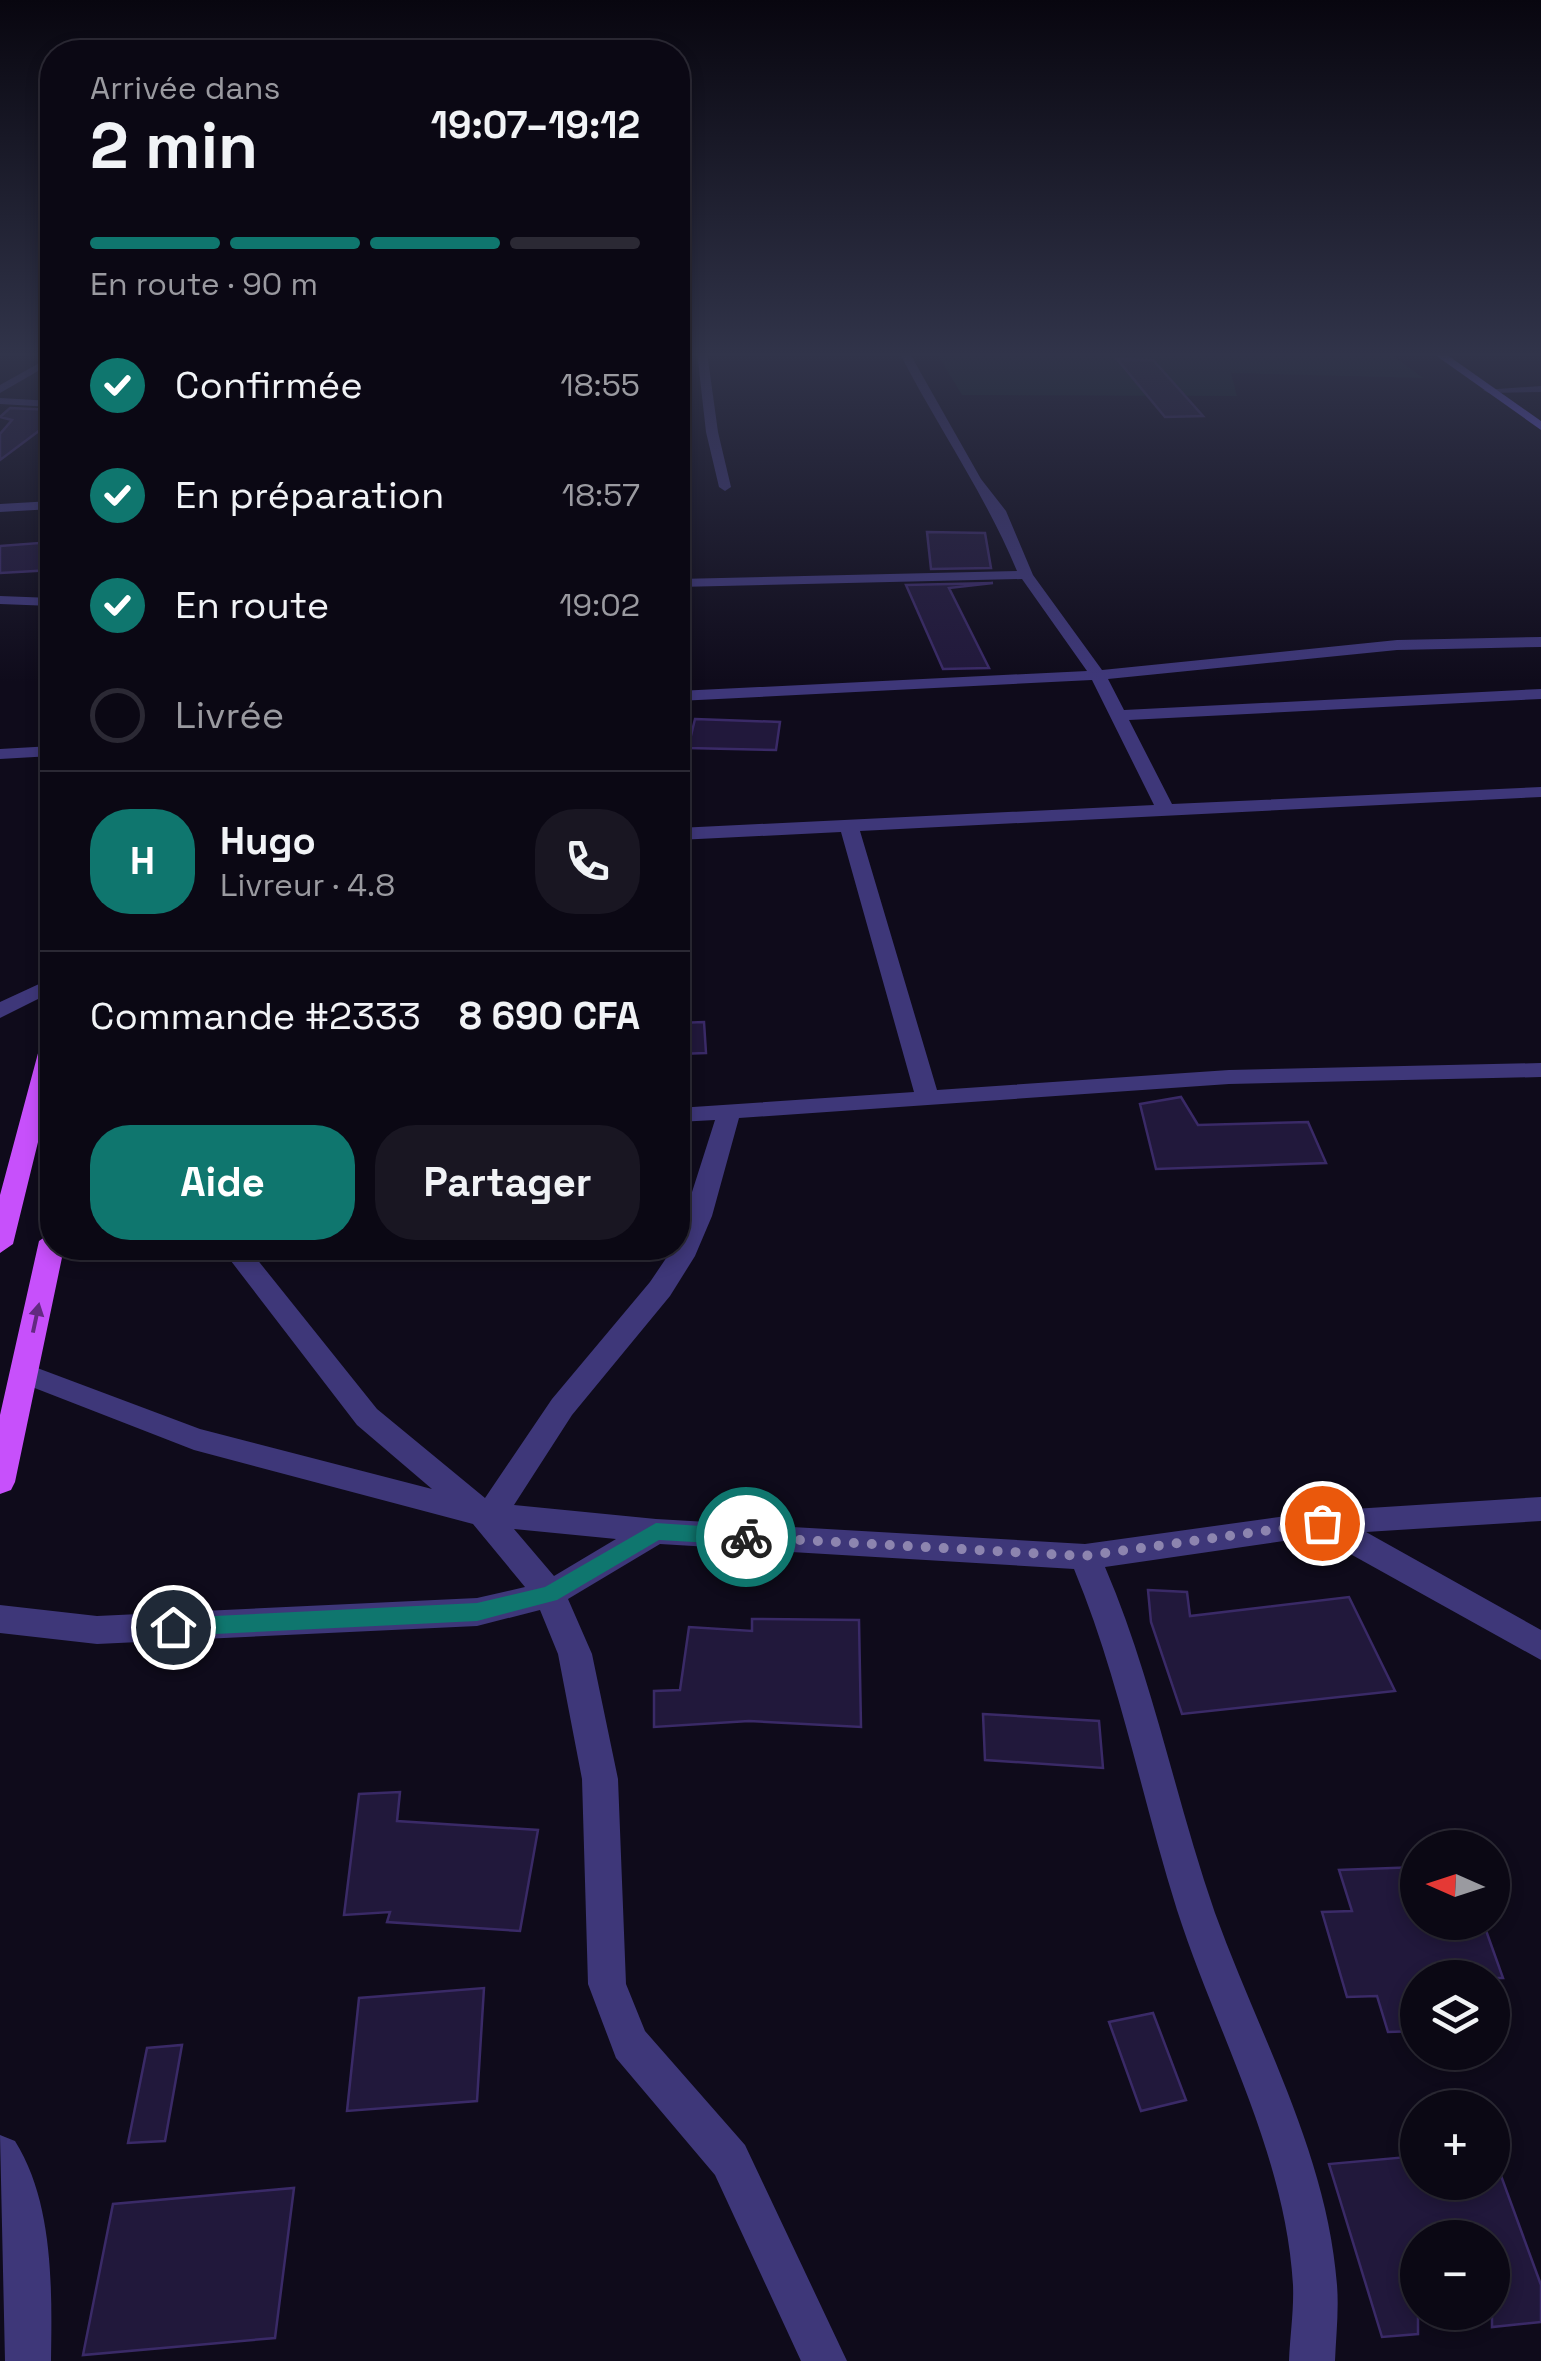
<!DOCTYPE html>
<html lang="fr">
<head>
<meta charset="utf-8">
<style>
  :root { --surface:#0b0814; --page:#191622; --text:#f1f3f6; --muted:#9a9aa0; --line:#2b2934; --accent:#0f766e }
  body { margin:0; font-family:"Space Grotesk",sans-serif; background:var(--page); color:var(--text); height:100vh; display:flex; flex-direction:column; font-size:38px; white-space:nowrap }
  * { box-sizing:border-box; margin:0 }
  p { font-size:32px; color:var(--muted) }
  .icon { flex:none; width:55px; height:55px; fill:none; stroke:currentColor; stroke-width:2; stroke-linecap:round; stroke-linejoin:round }
  .map { position:relative; flex:1; overflow:hidden }
  .sheet { position:absolute; left:40px; top:40px; width:650px; height:1220px; display:flex; flex-direction:column; background:var(--surface); border-radius:40px; box-shadow:0 5px 15px #0003,0 0 0 2px var(--line) }
  .sheet>* { flex:none }
  .needle { width:65px; rotate:273deg }
  .fabs { position:absolute; left:1400px; top:1830px; display:grid; gap:20px }
  .fabs a { display:grid; place-items:center; width:110px; height:110px; border-radius:50%; background:var(--surface); box-shadow:0 5px 15px #0003,0 0 0 2px var(--line); font-size:50px }
  .pin { position:absolute; display:grid; place-items:center; width:85px; height:85px; color:#fff; margin:-42px; border:5px solid #fff; border-radius:50%; box-shadow:0 2px 10px #0007 }
  .courier { position:absolute; display:grid; place-items:center; width:100px; height:100px; margin:-50px; border:8px solid #0f766e; border-radius:50%; background:#fff; color:#222; box-shadow:0 2px 12px #0007 }
  .head em { font-style:normal; font-weight:800 }
  .head div { display:flex; flex-direction:column-reverse }
  .head { display:flex; align-items:center; justify-content:space-between; height:170px; padding:0 50px }
  h1 { font-size:65px; font-weight:800; line-height:75px }
  .bar { display:grid; grid-template-columns:repeat(4,1fr); gap:15px 10px; align-content:center; height:120px; padding:0 50px }
  .bar i { height:12px; border-radius:8px; background:var(--line) }
  .bar .current { background:var(--accent) }
  .bar p { grid-column:span 4 }
  .line { display:flex; align-items:center; gap:25px; padding:0 50px; border-top:2px solid var(--line) }
  .line div { flex:1 }
  .round { display:grid; place-items:center; flex:none; width:105px; height:105px; border-radius:40px; background:var(--page) }
  ol { padding:0 50px; list-style:none }
  li { display:flex; align-items:center; gap:30px; height:110px }
  li p { margin-inline-start:auto }
  li .icon { padding:10px; border-radius:50%; background:var(--accent); color:#fff; stroke-width:4 }
  li:last-child { color:var(--muted) }
  li i { width:55px; height:55px; border:5px solid var(--line); border-radius:50% }
  .cta { display:flex; gap:20px; margin-top:auto; padding:20px 50px }
  .cta a { flex:1; height:115px; border-radius:40px; background:var(--accent); color:#fff; font-size:40px; font-weight:800; line-height:115px; text-align:center }
  .cta a+a { background:var(--page); color:var(--text) }
  .map>svg:first-child { display:block }
</style>
</head>
<body>
<div class="map">
<svg width="1541" height="2361" viewBox="0 0 1541 2361">
  <rect width="100%" height="100%" fill="#0f0b1b"/>
  <path fill="#0e2425" d="M 936,352 L 1388,352 L 1423,378 L 1231,373 L 1237,396 L 962,395 Z"/>
  <path fill="#21183b" stroke="#3a2a67" stroke-width="2.5" d="M 1117,359 L 1153,360 L 1203,416 L 1165,417 Z
    M 10,408 L 52,410 L 52,421 L 0,460 L 0,434 L 12,420 L 0,417 Z
    M 927,532 L 985,533 L 991,568 L 931,569 Z
    M 52,542 L 52,570 L 0,573 L 0,546 Z
    M 906,585 L 993,583 L 949,588 L 989,668 L 943,669 Z
    M 695,719 L 780,722 L 776,750 L 688,748 Z
    M 704,1022 L 706,1053 L 678,1054 L 678,1023 Z
    M 1181,1097 L 1198,1125 L 1308,1122 L 1326,1163 L 1156,1169 L 1140,1104 Z
    M 1148,1590 L 1187,1592 L 1190,1616 L 1349,1597 L 1395,1691 L 1182,1714 L 1151,1622 Z
    M 752,1619 L 859,1620 L 861,1727 L 749,1721 L 654,1727 L 654,1691 L 680,1690 L 689,1627 L 752,1631 Z
    M 983,1714 L 1099,1721 L 1103,1768 L 985,1760 Z
    M 400,1792 L 397,1821 L 538,1830 L 520,1931 L 387,1922 L 390,1912 L 344,1915 L 359,1794 Z
    M 1418,1867 L 1418,1922 L 1483,1922 L 1503,1978 L 1418,1978 L 1418,2031 L 1388,2032 L 1377,1996 L 1347,1997 L 1322,1912 L 1352,1911 L 1339,1870 Z
    M 484,1988 L 477,2101 L 347,2111 L 359,1998 Z
    M 1153,2013 L 1186,2100 L 1141,2111 L 1109,2022 Z
    M 182,2045 L 165,2141 L 128,2143 L 147,2048 Z
    M 1418,2156 L 1418,2182 L 1492,2182 L 1496,2162 L 1541,2285 L 1541,2322 L 1492,2327 L 1492,2238 L 1418,2238 L 1418,2334 L 1382,2337 L 1329,2164 Z
    M 294,2188 L 275,2338 L 83,2355 L 113,2204 Z"/>
  <g fill="none" stroke-linecap="round" stroke-linejoin="round">
    <path fill="#3e3779" fill-rule="evenodd" d="M 697,352 L 707,352 L 718,432 L 731,487 L 725,491 L 719,487 L 706,432 Z
      M 899,352 L 909,352 L 981,479 L 1006,511 L 1033,575 L 1102,670 L 1397,640 L 1541,637 L 1541,647 L 1397,650 L 1108,679 L 1124,710 L 1541,689 L 1541,699 L 1129,720 L 1172,804 L 1541,787 L 1541,797 L 860,831 L 937,1090 L 1229,1070 L 1541,1063 L 1541,1077 L 1229,1084 L 739,1118 L 712,1216 L 695,1256 L 670,1296 L 572,1415 L 514,1505 L 656,1519 L 1085,1544 L 1322,1511 L 1541,1497 L 1541,1521 L 1366,1532 L 1541,1630 L 1541,1660 L 1318,1536 L 1105,1567 C 1153,1679 1175,1798 1215,1913 C 1259,2035 1327,2153 1337,2285 C 1339,2310 1336,2336 1335,2361 L 1289,2361 C 1290,2336 1294,2310 1293,2285 C 1285,2152 1217,2034 1177,1910 C 1141,1796 1120,1680 1074,1569 L 660,1544 L 568,1599 L 592,1654 L 618,1779 L 626,1984 L 645,2031 L 745,2145 L 847,2361 L 801,2361 L 715,2175 L 616,2058 L 588,1984 L 582,1779 L 558,1654 L 540,1610 L 477,1626 L 97,1644 L 0,1633 L 0,1605 L 97,1616 L 477,1598 L 525,1587 L 473,1524 L 194,1450 L 14,1380 L 10,1373 L 14,1366 L 24,1363 L 200,1429 L 432,1489 L 357,1425 L 221,1248 L 248,1248 L 377,1409 L 485,1498 L 552,1399 L 650,1282 L 673,1248 L 678,1248 L 678,1236 L 715,1120 L 678,1122 L 678,1108 L 914,1092 L 841,832 L 678,840 L 678,828 L 1154,805 L 1092,680 L 678,701 L 678,691 L 1087,671 L 1022,579 L 678,587 L 678,579 L 1017,571 C 985,494 937,426 899,352 ZM 514,1529 L 616,1539 L 554,1576 Z
      M 52,356 L 52,363 L 0,393 L 0,385 Z
      M 1541,386 L 1541,392 L 1489,393 L 1483,390 Z
      M 0,398 L 52,401 L 52,407 L 0,404 Z
      M 52,501 L 52,509 L 0,512 L 0,504 Z
      M 0,596 L 52,598 L 52,606 L 0,604 Z
      M 52,746 L 52,756 L 0,759 L 0,749 Z
      M 52,978 L 52,992 L 0,1018 L 0,1002 Z
      M 0,2135 L 15,2141 C 54,2203 52,2290 51,2361 L 5,2361 Z"/>
    <path fill="#6f60fc" fill-rule="evenodd" d="M 1431,352 L 1443,352 L 1541,421 L 1541,430 Z"/>
    <path fill="#c750fb" fill-rule="evenodd" d="M 52,1035 L 52,1085 L 13,1244 L 0,1253 L 0,1195 L 41,1042 Z
      M 52,1232 L 52,1248 L 64,1248 L 15,1482 L 11,1490 L 0,1494 L 0,1415 L 39,1241 Z"/>
  </g>
  <defs><path id="oneway-solid" d="M-6-.8H1V-3.2L6.5 0L1 3.2V.8H-6Z" transform="scale(2.5)"/></defs>
  <use fill="#622a80" href="#oneway-solid" transform="translate(36 1318) rotate(-78)"/>
  <linearGradient id="sky" x2="0" y2="1"><stop stop-color="#08060f"/><stop offset="0.52" stop-color="#31344a"/><stop offset="1" stop-color="#31344a" stop-opacity="0"/></linearGradient>
  <rect width="1541" height="682" fill="url(#sky)"/>
  <path fill="#0f766e" d="M 656,1523 L 746,1529 L 756,1537 L 746,1545 L 659,1540 L 557,1600 L 477,1621 L 173,1636 L 162,1627 L 173,1618 L 477,1603 L 545,1587 Z"/>
  <g fill="none" stroke-linecap="round" stroke-linejoin="round">
    <path stroke="#8d85af" stroke-width="10" stroke-dasharray="0 18" d="M 746,1537 L 1084,1556 L 1322,1523"/>
  </g>
</svg>
<div class="fabs">
<a><svg class="needle" viewBox="-14 -14 28 28"><path d="M0-13l5 13h-10z" fill="#e53935"/><path d="M0 13l5-13h-10z" fill="#9a9aa0"/></svg></a>
<a><svg class="icon" aria-label="layers" viewBox="0 0 24 24"><path d="M12 4l9 5-9 5-9-5zM3 14l9 5 9-5"/></svg></a>
<a>+</a>
<a>−</a>
</div>
<div class="pin" style="left:1322px;top:1523px;background:#ea580c"><svg class="icon" aria-label="bag" viewBox="0 0 24 24"><path d="M5 8h14l-1 12H6zM9 8a3 3 0 0 1 6 0"/></svg></div>
<div class="pin" style="left:173px;top:1627px;background:#1f2937"><svg class="icon" aria-label="home" viewBox="0 0 24 24"><path d="M3 11l9-7 9 7M6 9v11h12V9"/></svg></div>
<div class="courier" style="left:746px;top:1537px"><svg class="icon" aria-label="bike" viewBox="0 0 24 24"><circle cx="6" cy="16" r="4"/><circle cx="18" cy="16" r="4"/><path d="M6 16l4-8h5l3 8M10 8l3 8H6M13 5h3"/></svg></div>
<section class="sheet">
<div class="head"><div><h1>2 min</h1><p>Arrivée dans</p></div><em>19:07–19:12</em></div>
<div class="bar"><i class="current"></i><i class="current"></i><i class="current"></i><i></i><p>En route · 90 m</p></div>
<ol>
<li><svg class="icon" aria-label="check" viewBox="0 0 24 24"><path d="M5 12l5 5 9-10"/></svg>Confirmée<p>18:55</p></li>
<li><svg class="icon" aria-label="check" viewBox="0 0 24 24"><path d="M5 12l5 5 9-10"/></svg>En préparation<p>18:57</p></li>
<li><svg class="icon" aria-label="check" viewBox="0 0 24 24"><path d="M5 12l5 5 9-10"/></svg>En route<p>19:02</p></li>
<li><i></i>Livrée</li>
</ol>
<div class="line" style="height:180px"><b class="round" style="background:var(--accent);color:#fff">H</b><div><b>Hugo</b><p>Livreur · 4.8</p></div><a class="round"><svg class="icon" aria-label="phone" viewBox="0 0 24 24"><path d="M5 4h4l2 5-3 2q2 4 5 5l2-3 5 2v4C11 20 4 13 5 4z"/></svg></a></div>
<div class="line" style="height:130px"><div>Commande #2333</div><b>8 690 CFA</b></div>
<div class="cta"><a>Aide</a><a>Partager</a></div>
</section>
</div>
</body>
</html>
